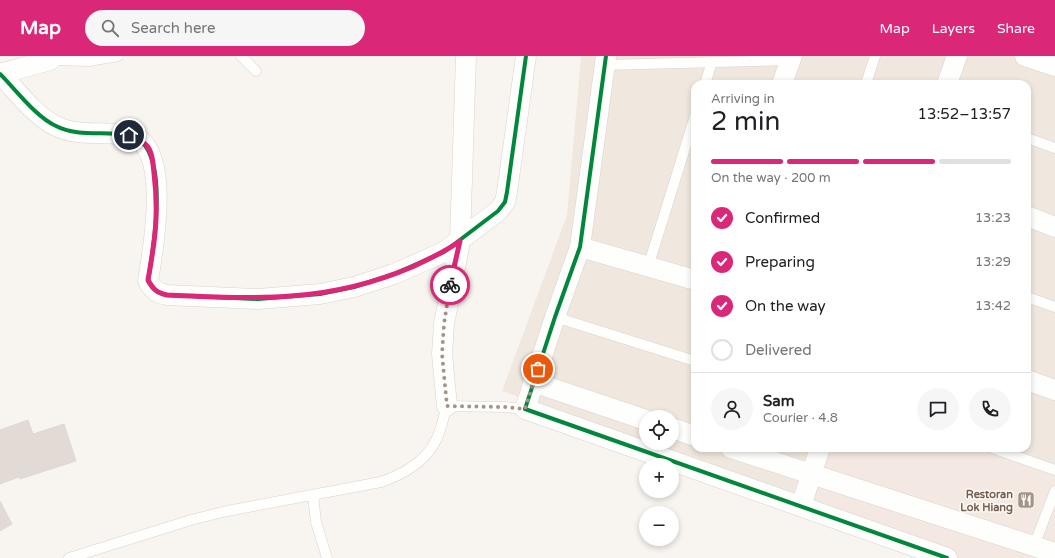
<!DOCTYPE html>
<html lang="en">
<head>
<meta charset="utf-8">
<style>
  :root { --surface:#fff; --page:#f6f6f6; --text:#202124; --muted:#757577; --line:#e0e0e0; --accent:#db2777 }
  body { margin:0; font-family:"Varela Round",sans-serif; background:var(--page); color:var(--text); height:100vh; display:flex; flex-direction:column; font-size:15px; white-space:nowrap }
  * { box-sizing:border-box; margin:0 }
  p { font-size:13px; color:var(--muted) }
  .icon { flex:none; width:22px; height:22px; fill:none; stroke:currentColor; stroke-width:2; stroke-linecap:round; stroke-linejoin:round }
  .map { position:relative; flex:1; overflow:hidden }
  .panel { position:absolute; left:691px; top:24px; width:340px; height:372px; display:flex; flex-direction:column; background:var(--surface); border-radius:12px; box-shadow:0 2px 6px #0003 }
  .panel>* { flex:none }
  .tools { position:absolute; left:639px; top:354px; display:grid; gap:8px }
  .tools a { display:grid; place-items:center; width:40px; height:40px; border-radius:50%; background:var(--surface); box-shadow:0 2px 6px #0003; font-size:20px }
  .pin { position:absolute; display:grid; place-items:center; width:34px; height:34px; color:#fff; margin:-17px; border:2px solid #fff; border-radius:50%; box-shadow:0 1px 4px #0007 }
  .courier { position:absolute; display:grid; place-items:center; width:40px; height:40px; margin:-20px; border:3px solid #db2777; border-radius:50%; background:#fff; color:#222; box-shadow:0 1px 5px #0007 }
  .summary em { font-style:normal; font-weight:600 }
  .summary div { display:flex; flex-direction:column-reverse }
  .summary { display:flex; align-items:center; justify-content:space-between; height:68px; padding:0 20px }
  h1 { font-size:26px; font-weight:600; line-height:30px }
  .bar { display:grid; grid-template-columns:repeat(4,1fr); gap:6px 4px; align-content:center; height:48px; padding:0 20px }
  .bar i { height:5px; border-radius:3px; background:var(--line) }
  .bar .on { background:var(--accent) }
  .bar p { grid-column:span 4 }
  .line { display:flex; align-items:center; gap:10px; padding:0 20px; border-top:1px solid var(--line) }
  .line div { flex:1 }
  .round { display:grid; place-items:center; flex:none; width:42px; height:42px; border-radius:21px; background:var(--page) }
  ol { padding:0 20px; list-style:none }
  li { display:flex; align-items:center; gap:12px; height:44px }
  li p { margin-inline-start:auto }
  li .icon { padding:4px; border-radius:50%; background:var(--accent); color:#fff; stroke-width:4 }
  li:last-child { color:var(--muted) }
  li i { width:22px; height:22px; border:2px solid var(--line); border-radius:50% }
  header { display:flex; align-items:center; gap:24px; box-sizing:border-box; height:56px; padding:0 20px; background:var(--accent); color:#fff }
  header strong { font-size:19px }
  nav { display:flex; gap:22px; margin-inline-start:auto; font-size:14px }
  .search { width:280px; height:36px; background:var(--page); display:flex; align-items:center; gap:10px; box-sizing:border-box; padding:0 14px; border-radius:22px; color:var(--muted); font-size:15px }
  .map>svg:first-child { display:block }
</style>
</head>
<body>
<header>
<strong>Map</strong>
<div class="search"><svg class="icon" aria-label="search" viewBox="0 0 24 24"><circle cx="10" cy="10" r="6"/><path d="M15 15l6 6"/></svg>Search here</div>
<nav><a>Map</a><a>Layers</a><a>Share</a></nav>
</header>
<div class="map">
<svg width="1055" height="502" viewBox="0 0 1055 502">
  <rect width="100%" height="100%" fill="#f8f5f0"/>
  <path fill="#f0e8df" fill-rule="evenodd" d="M 581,0 L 1055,0 L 1055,502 L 954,502 L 502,335 L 567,159 ZM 695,28 L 1027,28 L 1027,392 L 695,392 ZM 646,361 L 672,361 L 672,387 L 646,387 Z"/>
  <path fill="#f4e8e2" d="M 807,392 L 984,392 L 1055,417 L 1055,502 L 954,502 L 790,442 Z"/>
  <path fill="#e2dbd5" stroke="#e0d9d3" d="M 28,364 L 33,378 L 64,368 L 76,405 L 20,423 L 19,421 L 0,428 L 0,374 Z
    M 0,445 L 12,468 L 0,475 Z"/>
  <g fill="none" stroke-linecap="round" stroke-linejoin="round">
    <defs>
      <path id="service" d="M 241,0 L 256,15
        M 50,4 L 89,5 L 118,0
        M 606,9 L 790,4
        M 705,28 L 712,6
        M 866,28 L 875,0
        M 1027,82 L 1055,92
        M 648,211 L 695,60
        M 1027,241 L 1055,251
        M 555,261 L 695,305
        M 992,392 L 1055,414
        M 313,439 L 316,466 L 327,502
        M 1034,490 L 1055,435
        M 69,502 L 191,464 L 227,455 L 381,426 C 403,418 424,407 435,386 C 441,376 443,362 447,350 L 504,351 L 525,353"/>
      <path id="minor" d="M 606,0 L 580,191 L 555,261 L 525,353 L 947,502
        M 1025,0 L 1055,10
        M 0,18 C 16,34 36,61 56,70 C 77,81 104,75 128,79 C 173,86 153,194 148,225 C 153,234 157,237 167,239 L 258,243 L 320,238 L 354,231 L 394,218 L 444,196 L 498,155 L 505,146 L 507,136 L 526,0
        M 0,18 L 50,4 L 51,0
        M 782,28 L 792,0
        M 947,28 L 957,0
        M 1027,160 L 1055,171
        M 580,191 L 695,224
        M 1027,324 L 1055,334
        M 533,326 L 646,364
        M 447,350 L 442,298 L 444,268 L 460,185 L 466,0
        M 672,372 L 695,380
        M 731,392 L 1055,497
        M 801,450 L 820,392"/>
    </defs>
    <use href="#service" stroke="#d8d2ce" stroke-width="11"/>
    <use href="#minor" stroke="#d8d2ce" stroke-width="21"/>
    <use href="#service" stroke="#fefefd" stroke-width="10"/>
    <use href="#minor" stroke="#fefefd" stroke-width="20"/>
    <defs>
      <path id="cycleway" d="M 606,0 L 580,191 L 555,261 L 525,353 L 947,502
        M 0,18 C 16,34 36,61 56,70 C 77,81 104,75 128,79 C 173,86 153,194 148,225 C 153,234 157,237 167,239 L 258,243 L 320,238 L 354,231 L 394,218 L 444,196 L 498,155 L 505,146 L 507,136 L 526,0"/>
    </defs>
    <use href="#cycleway" stroke="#fefaf4" stroke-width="6"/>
    <use href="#cycleway" stroke="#00873e" stroke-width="4"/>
  </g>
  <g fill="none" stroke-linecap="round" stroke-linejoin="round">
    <path stroke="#a39389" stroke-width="4" stroke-dasharray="0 7.2" d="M 450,229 L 444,268 L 442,298 L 447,350 L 504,351 L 525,353 L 538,313"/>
    <path stroke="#db2777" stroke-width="5" d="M 129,79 C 136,82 143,85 147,90 C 153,97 153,109 154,117 C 159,158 155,185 148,224 C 153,233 157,237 167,239 C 256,243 328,247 412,211 C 429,203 445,196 460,185 L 450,229"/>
  </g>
  <defs>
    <symbol id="restaurant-square" viewBox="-11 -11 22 22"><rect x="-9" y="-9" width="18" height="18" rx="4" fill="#a39389" stroke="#fefaf4"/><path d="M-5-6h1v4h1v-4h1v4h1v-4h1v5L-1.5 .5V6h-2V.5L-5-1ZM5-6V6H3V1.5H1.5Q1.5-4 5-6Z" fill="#fff"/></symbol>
  </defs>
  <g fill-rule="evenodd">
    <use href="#restaurant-square" x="1016" y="434" width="20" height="20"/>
  </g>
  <g text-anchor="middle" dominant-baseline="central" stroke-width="3" stroke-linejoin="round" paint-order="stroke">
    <g font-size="11" font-weight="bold" fill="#755e51" stroke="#fefaf4" text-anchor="end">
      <text x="1013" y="438">Restoran<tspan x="1013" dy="13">Lok Hiang</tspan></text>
    </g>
  </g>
</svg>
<div class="tools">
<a><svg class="icon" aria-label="locate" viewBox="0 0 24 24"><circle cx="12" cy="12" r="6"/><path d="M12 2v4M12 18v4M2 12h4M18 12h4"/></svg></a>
<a>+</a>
<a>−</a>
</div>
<div class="pin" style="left:538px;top:313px;background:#ea580c"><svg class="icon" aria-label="bag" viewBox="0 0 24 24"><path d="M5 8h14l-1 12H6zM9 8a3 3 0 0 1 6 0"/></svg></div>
<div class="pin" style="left:129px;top:79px;background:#1f2937"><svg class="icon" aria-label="home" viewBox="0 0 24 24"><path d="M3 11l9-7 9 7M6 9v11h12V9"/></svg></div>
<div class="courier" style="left:450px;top:229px"><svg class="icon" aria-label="bike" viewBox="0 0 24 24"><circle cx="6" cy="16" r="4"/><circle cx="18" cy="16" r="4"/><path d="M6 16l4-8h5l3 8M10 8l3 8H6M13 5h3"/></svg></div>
<section class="panel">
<div class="summary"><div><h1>2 min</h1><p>Arriving in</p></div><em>13:52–13:57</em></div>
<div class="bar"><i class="on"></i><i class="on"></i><i class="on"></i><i></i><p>On the way · 200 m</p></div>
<ol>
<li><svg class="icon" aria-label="check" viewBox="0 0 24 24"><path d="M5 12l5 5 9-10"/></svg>Confirmed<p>13:23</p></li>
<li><svg class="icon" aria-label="check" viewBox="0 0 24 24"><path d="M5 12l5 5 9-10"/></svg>Preparing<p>13:29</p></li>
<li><svg class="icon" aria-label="check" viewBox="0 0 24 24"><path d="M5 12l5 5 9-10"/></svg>On the way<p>13:42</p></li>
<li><i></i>Delivered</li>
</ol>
<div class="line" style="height:72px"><a class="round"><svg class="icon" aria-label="person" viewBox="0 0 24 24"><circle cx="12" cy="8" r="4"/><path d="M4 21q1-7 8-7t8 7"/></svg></a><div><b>Sam</b><p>Courier · 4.8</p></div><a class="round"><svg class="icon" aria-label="chat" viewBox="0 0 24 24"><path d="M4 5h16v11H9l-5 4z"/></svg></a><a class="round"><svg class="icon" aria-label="phone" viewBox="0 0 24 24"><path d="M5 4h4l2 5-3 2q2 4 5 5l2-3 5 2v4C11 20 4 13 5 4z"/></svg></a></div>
</section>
</div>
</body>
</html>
